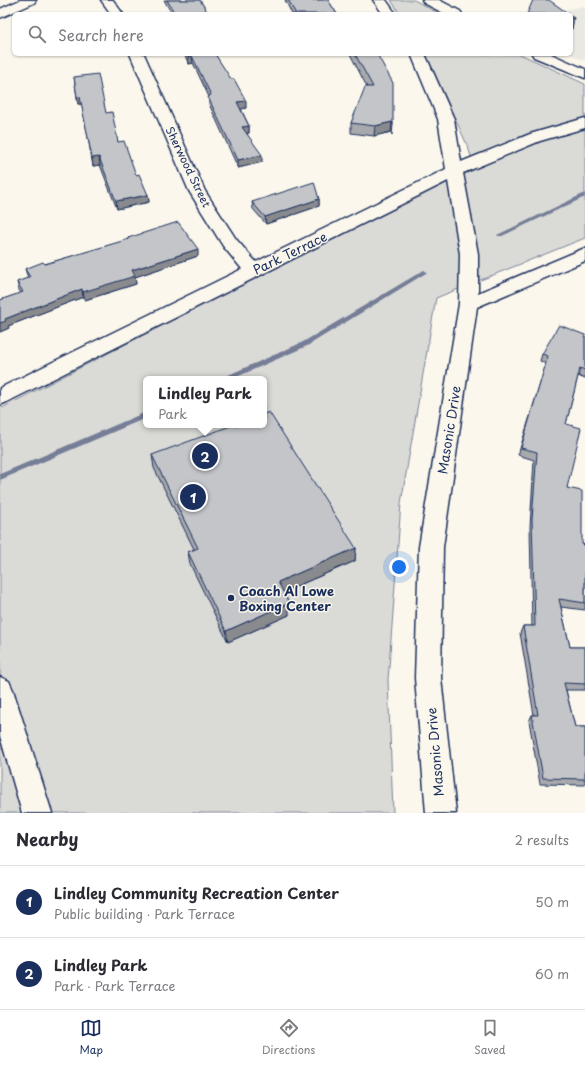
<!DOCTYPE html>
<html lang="en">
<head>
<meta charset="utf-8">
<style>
  body { margin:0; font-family:"Playpen Sans",sans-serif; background:#f2f2f3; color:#2b2b33 }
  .you { position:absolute; left:399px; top:567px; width:14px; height:14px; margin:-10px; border:3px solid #fff; border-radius:50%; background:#1a73e8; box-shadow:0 0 0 6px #1a73e833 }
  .badge { display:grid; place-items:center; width:26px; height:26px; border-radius:50%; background:#1b2f5e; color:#fff; font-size:13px; font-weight:700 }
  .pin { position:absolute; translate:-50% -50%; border:2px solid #fff; box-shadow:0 1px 4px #0006 }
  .popup { position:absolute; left:143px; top:376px; width:124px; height:52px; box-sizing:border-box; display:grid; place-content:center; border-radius:6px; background:#fff; filter:drop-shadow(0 1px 3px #0005); font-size:13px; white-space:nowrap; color:#7c7c81 }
  .popup b { font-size:15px; color:#2b2b33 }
  .popup::after { content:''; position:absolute; left:50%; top:100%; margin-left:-8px; border:8px solid transparent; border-top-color:#fff }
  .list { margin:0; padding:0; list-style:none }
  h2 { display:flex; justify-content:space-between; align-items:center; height:52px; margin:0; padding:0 16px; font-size:17px }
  h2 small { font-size:13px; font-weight:400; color:#7c7c81 }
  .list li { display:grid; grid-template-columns:26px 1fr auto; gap:12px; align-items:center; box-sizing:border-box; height:72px; padding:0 16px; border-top:1px solid #e1e1e2 }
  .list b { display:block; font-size:15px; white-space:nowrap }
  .list p { margin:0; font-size:13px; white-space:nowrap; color:#7c7c81 }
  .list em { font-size:13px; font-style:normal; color:#7c7c81 }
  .icon { flex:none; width:22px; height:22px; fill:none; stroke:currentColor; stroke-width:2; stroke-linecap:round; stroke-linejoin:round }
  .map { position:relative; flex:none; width:585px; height:813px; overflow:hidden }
  .search { position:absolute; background:#fff; box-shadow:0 1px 3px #0004; left:12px; right:12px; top:12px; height:44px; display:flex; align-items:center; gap:10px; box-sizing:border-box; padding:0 14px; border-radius:6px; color:#7c7c81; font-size:15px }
  .sheet { height:196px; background:#fff }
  nav { display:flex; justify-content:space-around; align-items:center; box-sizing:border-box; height:56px; border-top:1px solid #e1e1e2; background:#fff; font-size:11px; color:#7c7c81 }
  nav a { display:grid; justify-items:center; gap:2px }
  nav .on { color:#1b2f5e }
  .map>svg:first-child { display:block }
  .built { fill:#eae8e2 }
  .green { fill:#dadad7; stroke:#7a849a; fill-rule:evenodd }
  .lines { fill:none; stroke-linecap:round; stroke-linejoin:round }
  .stream { fill:#747e96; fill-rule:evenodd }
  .minor-casing { stroke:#1b2f5e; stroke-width:3 }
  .secondary-casing { stroke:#1b2f5e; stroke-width:3 }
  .minor { fill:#fbf7ec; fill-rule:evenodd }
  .secondary { fill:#fbf7ec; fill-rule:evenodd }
  .wall { fill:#a8a9ad; stroke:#1b2f5e }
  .shaded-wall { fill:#888a8d; stroke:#1b2f5e }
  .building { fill:#c3c5c9; stroke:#1b2f5e }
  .poi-dot { fill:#1b2f5e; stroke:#fbf7ec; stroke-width:1.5 }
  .labels { text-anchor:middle; stroke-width:3; stroke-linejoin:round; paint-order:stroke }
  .far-street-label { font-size:11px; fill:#1b2f5e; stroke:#fbf7ec }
  .street-label { font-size:13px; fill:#1b2f5e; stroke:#fbf7ec }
  .poi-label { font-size:13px; font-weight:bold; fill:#1b2f5e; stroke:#fbf7ec; text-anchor:start }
</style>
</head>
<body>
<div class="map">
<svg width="585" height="813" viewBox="0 0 585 813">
  <rect width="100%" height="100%" fill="#fbf7ec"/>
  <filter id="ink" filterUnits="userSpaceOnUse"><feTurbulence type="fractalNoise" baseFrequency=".025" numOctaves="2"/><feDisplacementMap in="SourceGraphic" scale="8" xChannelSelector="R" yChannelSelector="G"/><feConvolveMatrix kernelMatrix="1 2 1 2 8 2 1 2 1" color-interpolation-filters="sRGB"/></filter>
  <g filter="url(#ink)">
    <polygon class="built" points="585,6 585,61 570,54 571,14 542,14"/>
    <g class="green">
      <polygon points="391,0 414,0 440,14 400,14"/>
      <path d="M 426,54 L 520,54 L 585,84 L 585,238 L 436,298 L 401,503 L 388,680 L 393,813 L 0,813 L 0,409 L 190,311 L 475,169 L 468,147 ZM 146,379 L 264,379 L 264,425 L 146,425 Z"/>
    </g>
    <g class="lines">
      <g class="stream">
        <polygon points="585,193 585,197 502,236 498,236 497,235"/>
        <polygon points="424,270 427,272 426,273 307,346 232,379 223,379 224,377 303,342"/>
        <polygon points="146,412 146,418 0,480 0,474"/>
      </g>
      <defs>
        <g id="minor">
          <polygon points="20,0 36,0 34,3 0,18 0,9"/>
          <polygon points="101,0 113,0 123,14 111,14"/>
          <polygon points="373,0 386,0 396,14 383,14"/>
          <polygon points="130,54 144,54 205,191 236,239 256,262 446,169 438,119 411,54 425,54 454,119 461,162 530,134 585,118 585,128 540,141 463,173 478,254 478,293 585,248 585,261 477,307 443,547 441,678 456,813 426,813 415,678 419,547 459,304 460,254 448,181 7,402 0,405 0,388 242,269 223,246 189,191"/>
          <polygon points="0,677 9,681 13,690 52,813 22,813 0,736"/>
        </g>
        <g id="secondary">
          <polygon points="422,0 439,0 460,11 462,14 445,14 424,3"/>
          <polygon points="532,54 551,54 585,69 585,78 534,57"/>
        </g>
      </defs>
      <use href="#minor" class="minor-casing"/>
      <use href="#secondary" class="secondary-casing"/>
      <use href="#minor" class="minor"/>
      <use href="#secondary" class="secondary"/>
    </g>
    <g class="wall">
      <polygon points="164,0 200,0 208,14 172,14"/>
      <polygon points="285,0 328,0 337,14 292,14"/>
      <polygon points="184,54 215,54 246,108 241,109 249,126 249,133 247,134 262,162 238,168 209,104 209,97 193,63 189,64"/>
      <polygon points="350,54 377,54 393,125 392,135 391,132 374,136 351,133 351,123 367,87"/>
      <polygon points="74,77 106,113 118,142 136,175 148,195 149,202 117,209 100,165 93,166 82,104 78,104"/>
      <polygon points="319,199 319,206 266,224 253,209 252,202"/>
      <polygon points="128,238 198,256 135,277 136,284 85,300 83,297 8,326 9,328 0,332 0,300 21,293 19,290 17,282 28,278 25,269 45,264 128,240"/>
      <polygon points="585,335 585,379 578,376 566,424 567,488 582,544 585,545 585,610 561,607 570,647 585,647 585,690 566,690 575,727 585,727 585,785 540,784 529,721 532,715 534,715 520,633 523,626 532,626 530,527 534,460 518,455 546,364 540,361 542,354"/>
      <polygon points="152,455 356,548 355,561 283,592 289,615 228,642 190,564 188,552 194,549 154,468"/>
    </g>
    <g class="shaded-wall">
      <polygon points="574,18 572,29 571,29 571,19"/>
      <polygon points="192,56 193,63 189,64 188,57"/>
      <polygon points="77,97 80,97 82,104 78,104"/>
      <polygon points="246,101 246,108 238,110 237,102"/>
      <polygon points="392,122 391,132 374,136 375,126"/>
      <polygon points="249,126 249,133 242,134 242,127"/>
      <polygon points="262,155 262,162 238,168 238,160"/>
      <polygon points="99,157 100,165 93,166 92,158"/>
      <polygon points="148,195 149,202 117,209 116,201"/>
      <polygon points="319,199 319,206 266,224 265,217"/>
      <polygon points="198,249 198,256 135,277 136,284 85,300 83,292 132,270"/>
      <polygon points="82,289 83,297 8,326 9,328 0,332 0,323 5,319"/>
      <polygon points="356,548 355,561 278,594 278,582"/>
      <polygon points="289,603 289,615 228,642 226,631"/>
    </g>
    <g class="building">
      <polygon points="167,0 200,0 208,13 203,14 175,14"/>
      <polygon points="288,0 328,0 337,14 296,14"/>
      <polygon points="533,0 549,0 569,14 527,14"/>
      <polygon points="571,16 574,18 571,19"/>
      <polygon points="187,54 215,54 231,79 234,79 246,101 237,102 249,126 242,127 262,155 238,160 208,97 211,95 192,56 188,57"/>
      <polygon points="355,54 377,54 393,83 393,125 392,122 375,126 351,123 365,87 373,87"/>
      <polygon points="98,74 106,113 112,112 118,142 124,141 136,175 139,174 148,195 116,201 99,157 92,158 80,97 77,97 74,77"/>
      <polygon points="314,182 319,199 265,217 252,202"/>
      <polygon points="178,222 198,249 132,270 135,276 83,292 82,289 5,319 6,321 0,323 0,300 23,292 17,282 30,277 25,269 43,262 45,264 129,239 128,238"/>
      <polygon points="559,325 585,335 585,370 580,368 566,424 581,428 567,488 582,491 582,544 585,545 585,603 559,599 570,647 585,647 585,684 564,683 575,727 585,727 585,779 543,778 532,715 538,715 523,626 535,626 532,520 537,452 521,448 548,356 542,354"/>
      <polygon points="269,412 356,548 278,582 289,603 226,631 188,552 198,548 152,455 233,425 264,425 264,414"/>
    </g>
  </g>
  <circle class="poi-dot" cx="231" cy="598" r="4"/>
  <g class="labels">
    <g class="far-street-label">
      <text transform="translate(188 167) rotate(64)" y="4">Sherwood Street</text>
    </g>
    <g class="street-label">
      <text transform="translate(290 253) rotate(-26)" y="5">Park Terrace</text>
      <text transform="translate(449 430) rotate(-81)" y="5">Masonic Drive</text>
      <text transform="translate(435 752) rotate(-95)" y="5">Masonic Drive</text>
    </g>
    <g class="poi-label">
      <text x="239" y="596">Coach Al Lowe<tspan x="239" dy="15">Boxing Center</tspan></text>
    </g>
  </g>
</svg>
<div class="you"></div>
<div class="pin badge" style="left:193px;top:497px">1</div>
<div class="pin badge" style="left:205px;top:456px">2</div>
<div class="popup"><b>Lindley Park</b>Park</div>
<div class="search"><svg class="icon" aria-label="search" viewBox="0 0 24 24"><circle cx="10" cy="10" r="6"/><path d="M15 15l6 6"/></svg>Search here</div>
</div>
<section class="sheet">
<h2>Nearby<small>2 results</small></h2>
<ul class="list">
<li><span class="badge">1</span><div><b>Lindley Community Recreation Center</b><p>Public building · Park Terrace</p></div><em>50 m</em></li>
<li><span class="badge">2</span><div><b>Lindley Park</b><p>Park · Park Terrace</p></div><em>60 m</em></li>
</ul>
</section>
<nav>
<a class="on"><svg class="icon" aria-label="map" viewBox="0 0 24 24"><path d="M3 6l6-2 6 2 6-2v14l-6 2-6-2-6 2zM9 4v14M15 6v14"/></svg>Map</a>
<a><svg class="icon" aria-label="directions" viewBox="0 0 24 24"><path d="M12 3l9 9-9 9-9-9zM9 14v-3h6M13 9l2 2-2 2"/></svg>Directions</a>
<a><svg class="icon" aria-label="saved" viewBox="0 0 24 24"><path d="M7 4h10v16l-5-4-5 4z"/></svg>Saved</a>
</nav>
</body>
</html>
